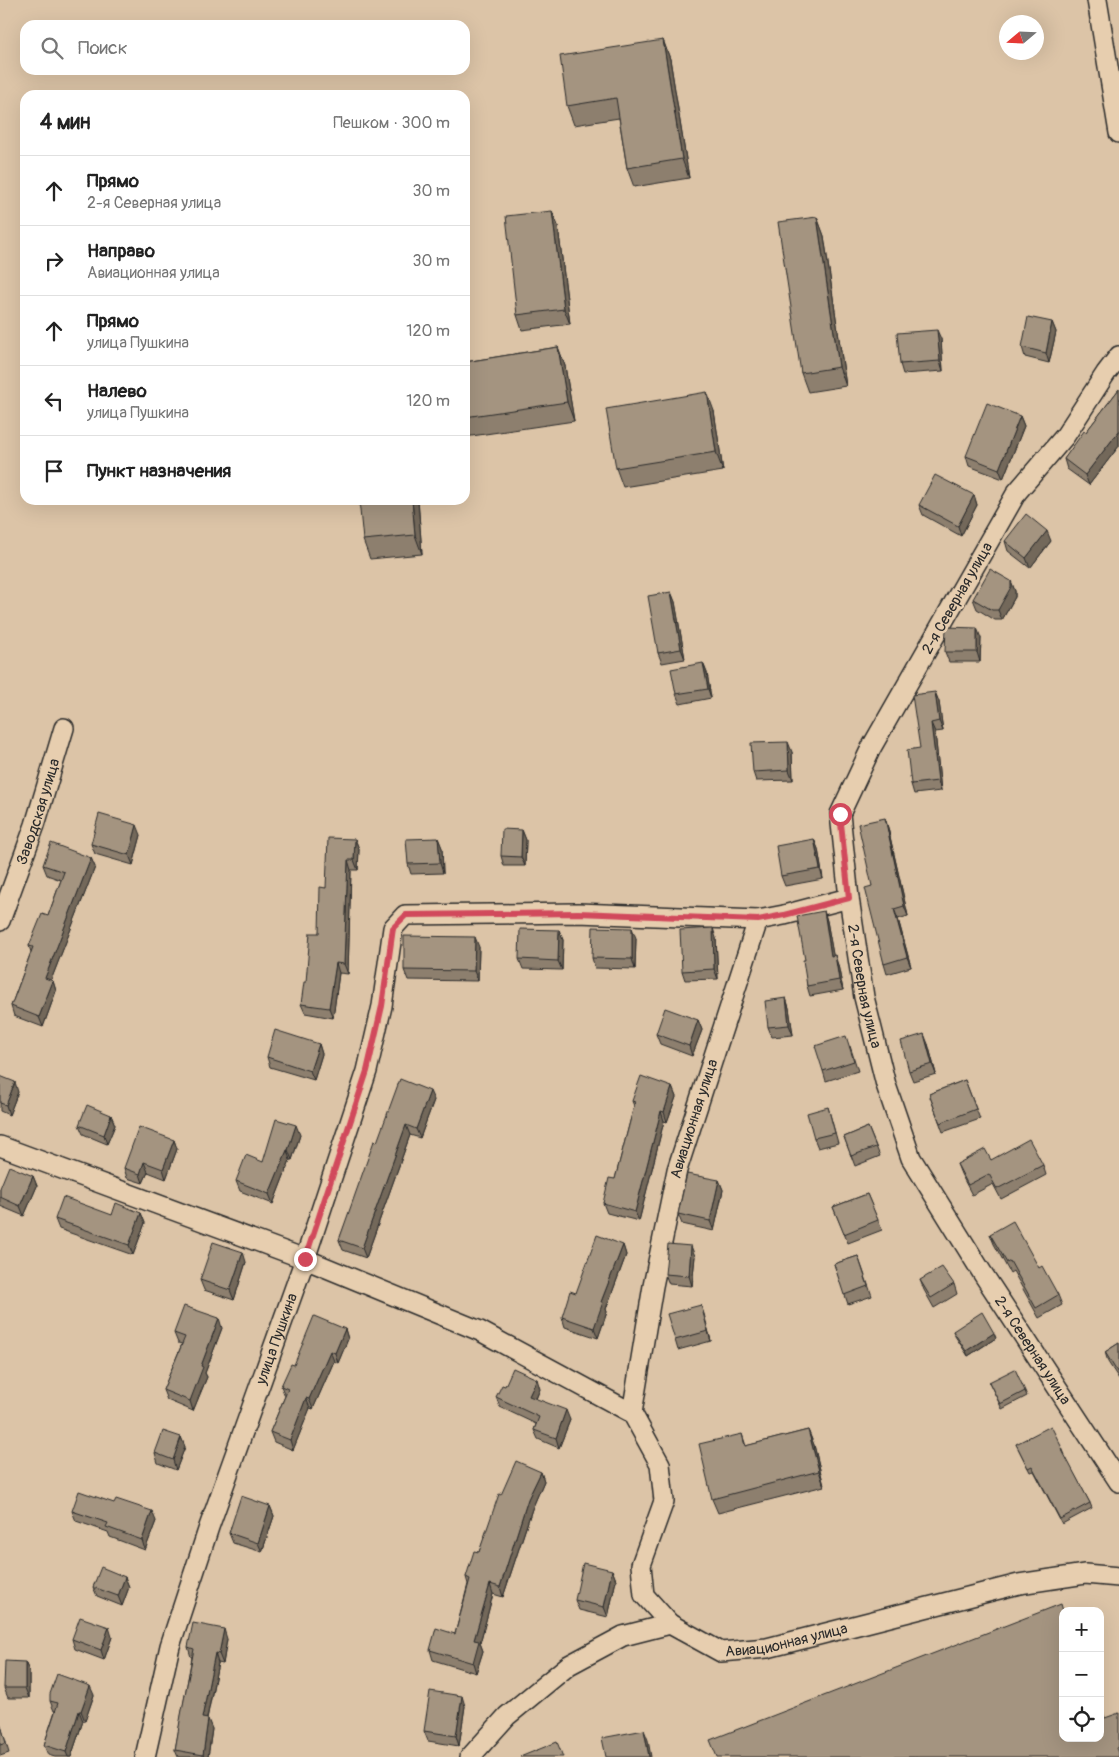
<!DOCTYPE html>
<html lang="ru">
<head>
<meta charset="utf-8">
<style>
  body { margin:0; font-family:Pangolin,sans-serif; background:#f2f2f2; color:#222 }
  .controls { position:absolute; right:15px; bottom:15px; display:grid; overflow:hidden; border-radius:10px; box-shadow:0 5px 20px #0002 }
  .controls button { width:45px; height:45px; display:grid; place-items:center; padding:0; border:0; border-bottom:1px solid #e0e0e0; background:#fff; color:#222; font:25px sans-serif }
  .compass { position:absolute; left:999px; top:15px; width:45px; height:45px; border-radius:50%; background:#fff; box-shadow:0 5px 20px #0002; rotate:251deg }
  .stop { position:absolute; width:15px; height:15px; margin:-11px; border:4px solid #d1495b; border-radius:50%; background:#fff }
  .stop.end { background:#d1495b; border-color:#fff; box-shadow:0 1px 5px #0008 }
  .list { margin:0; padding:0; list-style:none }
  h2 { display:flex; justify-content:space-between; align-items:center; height:65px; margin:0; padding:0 20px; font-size:21px }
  h2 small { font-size:16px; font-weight:400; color:#767676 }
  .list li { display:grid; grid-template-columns:32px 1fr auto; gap:15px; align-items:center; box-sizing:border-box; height:70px; padding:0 20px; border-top:1px solid #e0e0e0 }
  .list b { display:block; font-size:19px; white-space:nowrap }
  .list p { margin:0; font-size:16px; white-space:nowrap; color:#767676 }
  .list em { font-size:16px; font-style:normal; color:#767676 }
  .icon { flex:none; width:28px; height:28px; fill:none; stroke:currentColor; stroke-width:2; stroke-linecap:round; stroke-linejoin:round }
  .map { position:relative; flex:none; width:1119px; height:1757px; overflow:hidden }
  .search { position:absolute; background:#fff; box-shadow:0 5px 20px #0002; left:20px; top:20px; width:450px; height:55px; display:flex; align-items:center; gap:12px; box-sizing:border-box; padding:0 18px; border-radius:15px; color:#767676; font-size:19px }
  .panel { position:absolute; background:#fff; box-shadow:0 5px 20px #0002; left:20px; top:90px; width:450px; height:415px; border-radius:15px }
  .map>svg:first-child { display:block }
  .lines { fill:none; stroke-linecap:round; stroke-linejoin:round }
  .minor-casing { stroke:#2b2b2b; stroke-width:22 }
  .minor { stroke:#e7ceaf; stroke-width:19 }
  .wall { fill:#8d7f6e; stroke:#2b2b2b }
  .shaded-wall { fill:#73685a; stroke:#2b2b2b }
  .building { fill:#a49480; stroke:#2b2b2b }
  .route { stroke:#d1495b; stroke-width:6 }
  .labels { text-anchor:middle; stroke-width:5; stroke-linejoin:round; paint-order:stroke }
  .street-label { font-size:15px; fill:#2b2b2b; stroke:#e7ceaf }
</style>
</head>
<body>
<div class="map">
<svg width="1119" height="1757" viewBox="0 0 1119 1757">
  <rect width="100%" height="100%" fill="#dcc4a7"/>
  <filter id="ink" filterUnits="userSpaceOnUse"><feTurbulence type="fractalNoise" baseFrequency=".02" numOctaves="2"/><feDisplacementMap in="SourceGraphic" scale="10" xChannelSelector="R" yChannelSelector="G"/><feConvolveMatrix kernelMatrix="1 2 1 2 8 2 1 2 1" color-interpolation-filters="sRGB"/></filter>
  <g filter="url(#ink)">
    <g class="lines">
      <defs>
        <g id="minor">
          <polyline points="1097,0 1119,133"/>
          <path id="s1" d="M 1119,356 L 1106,373 L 1065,436 L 1017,492 L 871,748 L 840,814 L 849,898 L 864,997 L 886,1085 L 911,1158 L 983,1274 L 1119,1482"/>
          <path id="s2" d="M 0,921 L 35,825 L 64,728"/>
          <polyline points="0,1146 305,1259 480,1331 632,1413 660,1464 664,1501 641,1565 644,1595 670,1624"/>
          <path id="s3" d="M 632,1413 L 653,1286 L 677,1170 L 758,920 L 784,915 L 849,898"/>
          <path id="s4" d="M 145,1757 L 170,1646 L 209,1527 L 305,1259 L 367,1071 L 382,1006 L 393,928 L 405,915 L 578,913 L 758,920"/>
          <path id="s5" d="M 470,1757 L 507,1716 L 569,1665 L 623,1636 L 670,1624 L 721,1652 L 767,1648 L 1019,1584 L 1085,1574 L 1119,1577"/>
        </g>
      </defs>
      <use href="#minor" class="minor-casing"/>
      <use href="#minor" class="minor"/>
    </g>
    <g class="wall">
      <polygon points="663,40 670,59 689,178 634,187 627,168 619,118 574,125 567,106"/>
      <polygon points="552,211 558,226 570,324 522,330 517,315"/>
      <polygon points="817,217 824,236 846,386 808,392 801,373"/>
      <polygon points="1052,322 1056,332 1049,363 1025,357 1022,347"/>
      <polygon points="941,339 943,371 903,374 900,364"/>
      <polygon points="558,347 565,366 574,421 465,437 465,362"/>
      <polygon points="1119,389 1119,446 1089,485 1067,469 1064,459 1086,432"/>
      <polygon points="714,411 723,471 623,487 616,468"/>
      <polygon points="1020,416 1024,426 1003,479 969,466 966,456"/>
      <polygon points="974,495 977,505 961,536 923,515 919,505"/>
      <polygon points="418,500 422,554 370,559 363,540"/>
      <polygon points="1005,541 1051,541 1030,568 1008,551"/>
      <polygon points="1011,581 1015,591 1015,597 1002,620 995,620 977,609 973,599"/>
      <polygon points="671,592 675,602 685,659 662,663 658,653"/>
      <polygon points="981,638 980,662 949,662 945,652"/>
      <polygon points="703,663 707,673 711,698 680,704 676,694"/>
      <polygon points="935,692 939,702 943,731 935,732 941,791 914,794 911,784"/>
      <polygon points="792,752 793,780 756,781 753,772"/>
      <polygon points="885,818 888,828 908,916 898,919 911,967 887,974 884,964 872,886"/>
      <polygon points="522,830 526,840 525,866 504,866 501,856"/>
      <polygon points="141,835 133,865 95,854 91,844"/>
      <polygon points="438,838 442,848 443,873 411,874 408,864"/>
      <polygon points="355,839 359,849 358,870 351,870 348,974 339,973 333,1018 305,1013 301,1004 319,933 326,888"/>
      <polygon points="814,839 818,849 823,879 785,886 781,876"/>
      <polygon points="91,858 95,867 51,980 53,981 56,991 43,1027 14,1016 11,1006 31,952 29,946 48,916 61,880 47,875 43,865"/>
      <polygon points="824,911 827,921 833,955 838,965 843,990 810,996 807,986 805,960"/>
      <polygon points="559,930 563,940 562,970 523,969 519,959"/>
      <polygon points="636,938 635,969 595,968 592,958"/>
      <polygon points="716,938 718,979 685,980 682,971"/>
      <polygon points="479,947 478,981 408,980 404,970"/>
      <polygon points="786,998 789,1008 793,1035 772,1037 768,1027"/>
      <polygon points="698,1020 702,1030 692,1056 660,1044 656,1034"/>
      <polygon points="319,1044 322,1054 314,1080 270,1067 267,1057"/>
      <polygon points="928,1044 936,1074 913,1081 909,1071"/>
      <polygon points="850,1046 858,1071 826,1081 823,1071"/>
      <polygon points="0,1076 18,1092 9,1115 0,1111"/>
      <polygon points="965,1080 980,1119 943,1132 929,1094"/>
      <polygon points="672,1087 676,1097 667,1122 664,1121 639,1221 607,1213 603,1203 615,1179 634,1106 632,1101"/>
      <polygon points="434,1100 420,1138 410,1135 366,1258 343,1250 339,1240 377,1142"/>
      <polygon points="828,1107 838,1143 818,1148 814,1138"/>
      <polygon points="111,1115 115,1125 107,1144 83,1134 79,1125"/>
      <polygon points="868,1127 880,1156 855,1166 844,1137"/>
      <polygon points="300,1135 292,1160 290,1160 273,1204 240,1191 236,1181"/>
      <polygon points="174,1140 177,1149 166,1179 148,1172 143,1183 127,1178 124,1168"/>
      <polygon points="991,1160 1043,1165 1046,1175 1001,1199 993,1184 972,1195 961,1174 957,1164"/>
      <polygon points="33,1176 37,1186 24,1216 0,1206 0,1188"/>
      <polygon points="719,1180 723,1190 714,1231 682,1224 678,1214"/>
      <polygon points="867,1194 882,1230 848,1243 833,1207"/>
      <polygon points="141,1213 145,1223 133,1255 59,1229 55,1219"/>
      <polygon points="990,1234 1039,1268 1058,1295 1062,1305 1039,1318 1013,1271 1010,1273 994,1244"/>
      <polygon points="623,1245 626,1255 606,1309 607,1312 598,1338 565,1327 562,1317 576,1293"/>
      <polygon points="695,1256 692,1286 669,1284 665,1274"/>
      <polygon points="858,1256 872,1296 848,1304 834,1264"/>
      <polygon points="246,1262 234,1300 204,1290 200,1280"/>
      <polygon points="920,1280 954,1284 957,1294 934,1308 924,1290"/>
      <polygon points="701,1305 711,1341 678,1350 675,1340"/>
      <polygon points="222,1328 205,1373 207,1377 193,1411 167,1400 163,1390 182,1344 178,1343 174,1333"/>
      <polygon points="345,1329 348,1339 338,1363 334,1361 313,1409 310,1408 293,1450 274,1442 270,1432 285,1396 281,1386 294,1365"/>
      <polygon points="953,1331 996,1338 968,1356 955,1336"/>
      <polygon points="1119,1343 1119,1379 1108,1362 1105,1352"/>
      <polygon points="989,1382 1025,1391 1027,1396 1002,1409"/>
      <polygon points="505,1386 540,1389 536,1399 570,1420 559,1448 538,1439 534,1430 536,1424 500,1407 496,1397"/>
      <polygon points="808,1430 814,1445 824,1486 718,1513 712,1499 742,1434 746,1446"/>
      <polygon points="181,1437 185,1447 176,1470 158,1463 155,1453"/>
      <polygon points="1016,1444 1063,1450 1065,1455 1064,1455 1090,1503 1092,1508 1062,1524 1034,1471 1030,1472"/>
      <polygon points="541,1472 544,1481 532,1509 503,1597 493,1594 480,1643 483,1651 476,1673 433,1660 430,1650 455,1634 468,1584 466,1577 479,1552 501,1495"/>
      <polygon points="270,1506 274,1516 262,1552 233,1543 229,1533"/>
      <polygon points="72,1511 156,1521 145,1550 110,1537 108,1532 76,1521"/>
      <polygon points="612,1570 616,1580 608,1617 579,1610 575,1600"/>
      <polygon points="125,1577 129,1587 122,1606 97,1596 93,1587"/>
      <polygon points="112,1637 104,1660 75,1649 72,1639"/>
      <polygon points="227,1639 223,1664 218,1663 207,1719 212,1729 208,1757 178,1757 175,1750 192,1657 191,1657 188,1647"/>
      <polygon points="25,1662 29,1671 29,1698 8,1698 4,1688"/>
      <polygon points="94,1695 85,1721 83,1721 71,1757 55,1757 48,1755 44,1745 55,1711 54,1711 50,1701"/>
      <polygon points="465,1706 459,1746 428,1741 424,1731"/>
      <polygon points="0,1722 9,1753 0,1756"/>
    </g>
    <g class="shaded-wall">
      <polygon points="663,40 670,59 689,178 682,159"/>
      <polygon points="552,211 558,226 570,324 564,309"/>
      <polygon points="817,217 824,236 846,386 839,367"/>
      <polygon points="1052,322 1056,332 1049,363 1046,353"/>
      <polygon points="937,330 941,339 943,371 940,361"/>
      <polygon points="558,347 565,366 574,421 567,402"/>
      <polygon points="707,392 714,411 723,471 716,452"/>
      <polygon points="1020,416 1024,426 1003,479 999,469"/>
      <polygon points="1119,431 1119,446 1089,485 1085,475"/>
      <polygon points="974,495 977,505 961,536 958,526"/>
      <polygon points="412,500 418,500 422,554 415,535"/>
      <polygon points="1047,531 1051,541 1030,568 1026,558"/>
      <polygon points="1011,581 1015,591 1015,597 1002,620 998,610"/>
      <polygon points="671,592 675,602 685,659 681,649"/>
      <polygon points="977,628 981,638 980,662 977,652"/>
      <polygon points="703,663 707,673 711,698 708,689"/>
      <polygon points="935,692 939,702 943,731 939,721"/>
      <polygon points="931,723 935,732 941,791 938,781"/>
      <polygon points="788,742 792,752 793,780 789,770"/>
      <polygon points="885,818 888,828 908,916 904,906"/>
      <polygon points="137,825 141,835 133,865 129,855"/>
      <polygon points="522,830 526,840 525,866 521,857"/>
      <polygon points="438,838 442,848 443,873 440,863"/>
      <polygon points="355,839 359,849 358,870 354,860"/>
      <polygon points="814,839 818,849 823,879 820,869"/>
      <polygon points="91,858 95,867 48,988 45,978"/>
      <polygon points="348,860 351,870 348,974 344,964"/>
      <polygon points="894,909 898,919 911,967 907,957"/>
      <polygon points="824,911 827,921 835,965 831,956"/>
      <polygon points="632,928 636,938 635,969 632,959"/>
      <polygon points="713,928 716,938 718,979 714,969"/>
      <polygon points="559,930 563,940 562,970 558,961"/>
      <polygon points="475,937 479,947 478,981 474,971"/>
      <polygon points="835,955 838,965 843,990 839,980"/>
      <polygon points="336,963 339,973 333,1018 329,1008"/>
      <polygon points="53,981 56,991 43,1027 39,1017"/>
      <polygon points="786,998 789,1008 793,1035 789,1025"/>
      <polygon points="698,1020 702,1030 692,1056 689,1046"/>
      <polygon points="924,1034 928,1044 936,1074 932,1064"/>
      <polygon points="319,1044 322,1054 314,1080 310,1071"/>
      <polygon points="15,1082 18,1092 9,1115 6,1105"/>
      <polygon points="672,1087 676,1097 667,1122 664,1112"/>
      <polygon points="430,1091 434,1100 420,1138 416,1129"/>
      <polygon points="661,1111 664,1121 639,1221 635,1212"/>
      <polygon points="111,1115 115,1125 107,1144 104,1135"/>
      <polygon points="296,1125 300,1135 292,1160 288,1150"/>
      <polygon points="406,1125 410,1135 366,1258 362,1248"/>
      <polygon points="174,1140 177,1149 166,1179 163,1169"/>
      <polygon points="287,1150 290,1160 273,1204 269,1194"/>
      <polygon points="144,1162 148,1172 143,1183 140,1174"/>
      <polygon points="33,1176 37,1186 24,1216 20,1206"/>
      <polygon points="719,1180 723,1190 714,1231 710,1221"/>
      <polygon points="141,1213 145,1223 133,1255 129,1245"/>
      <polygon points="623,1245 626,1255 606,1309 607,1312 598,1338 594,1328 601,1302"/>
      <polygon points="691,1246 695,1256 692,1286 689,1276"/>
      <polygon points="243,1252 246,1262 234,1300 230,1290"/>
      <polygon points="701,1305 704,1314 711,1341 708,1331"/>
      <polygon points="219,1318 222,1328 205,1373 207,1377 193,1411 190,1401 201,1366"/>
      <polygon points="345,1329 348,1339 338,1363 335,1353"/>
      <polygon points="994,1333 996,1338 968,1356 966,1351"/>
      <polygon points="330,1351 334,1361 313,1409 309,1399"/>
      <polygon points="537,1379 540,1389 533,1406 529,1396"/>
      <polygon points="306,1398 310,1408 293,1450 290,1440"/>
      <polygon points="566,1410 570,1420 559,1448 556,1438"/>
      <polygon points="808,1430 814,1445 824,1486 819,1471"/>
      <polygon points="181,1437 185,1447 176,1470 173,1460"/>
      <polygon points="541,1472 544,1481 532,1509 503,1597 500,1587 528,1499"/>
      <polygon points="270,1506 274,1516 262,1552 258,1543"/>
      <polygon points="152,1511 156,1521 145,1550 142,1540"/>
      <polygon points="612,1570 616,1580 608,1617 604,1607"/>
      <polygon points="125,1577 129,1587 122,1606 118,1596"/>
      <polygon points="490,1584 493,1594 480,1643 483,1651 476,1673 473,1663 474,1640"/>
      <polygon points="109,1627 112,1637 104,1660 101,1650"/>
      <polygon points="224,1629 227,1639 223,1664 219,1654"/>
      <polygon points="215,1653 218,1663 205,1728 202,1718"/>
      <polygon points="25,1662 29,1671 29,1698 25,1688"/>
      <polygon points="90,1686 94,1695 85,1721 81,1711"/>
      <polygon points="462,1696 465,1706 459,1746 456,1736"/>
      <polygon points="79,1711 83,1721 71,1757 68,1757 66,1752"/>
      <polygon points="208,1719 212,1729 208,1757 204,1757 203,1755"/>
      <polygon points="644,1730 648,1740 651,1757 649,1757"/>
    </g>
    <g class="building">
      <polygon points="663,40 682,159 627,168 616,98 567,106 560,56"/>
      <polygon points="552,211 564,309 517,315 506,216"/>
      <polygon points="817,217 839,367 801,373 778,222"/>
      <polygon points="1028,317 1052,322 1046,353 1022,347"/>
      <polygon points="937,330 940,361 900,364 897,333"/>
      <polygon points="558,347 567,402 465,417 465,362"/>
      <polygon points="1119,389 1119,431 1085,475 1064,459 1084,431 1086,432"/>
      <polygon points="707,392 716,452 616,468 606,409"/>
      <polygon points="987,403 1020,416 999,469 966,456"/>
      <polygon points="935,475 974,495 958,526 919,505"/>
      <polygon points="359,500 412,500 415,535 363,540"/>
      <polygon points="1026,514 1047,531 1026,558 1005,541"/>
      <polygon points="990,569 1011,581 1011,587 998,610 992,610 973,599"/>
      <polygon points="671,592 681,649 658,653 648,596"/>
      <polygon points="946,627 977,628 977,652 945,652"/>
      <polygon points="703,663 708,689 676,694 671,669"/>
      <polygon points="935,692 939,721 931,723 938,781 911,784 907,750 920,748 912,695"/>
      <polygon points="788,742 789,770 753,772 751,743"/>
      <polygon points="99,814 137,825 129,855 91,844"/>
      <polygon points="885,818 904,906 894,909 907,957 884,964 865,888 872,886 858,824"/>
      <polygon points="502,829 522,830 521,857 501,856"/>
      <polygon points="328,838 355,839 354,860 348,860 344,964 336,963 329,1008 301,1004 304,982 306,982 310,933 319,933 320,887 326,888"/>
      <polygon points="438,838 440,863 408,864 406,839"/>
      <polygon points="814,839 820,869 781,876 776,846"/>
      <polygon points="51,843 91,858 45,978 53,981 39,1017 11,1006 33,947 29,946 42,914 48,916 64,872 43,865"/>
      <polygon points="824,911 831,956 835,955 839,980 807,986 803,960 805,960 797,916"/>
      <polygon points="593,927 632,928 632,959 592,958"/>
      <polygon points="713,928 714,969 682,971 680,930"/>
      <polygon points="520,929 559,930 558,961 519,959"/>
      <polygon points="404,936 475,937 474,971 404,970"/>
      <polygon points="786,998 789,1025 768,1027 765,1001"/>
      <polygon points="665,1008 698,1020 689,1046 656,1034"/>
      <polygon points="275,1030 319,1044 310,1071 267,1057"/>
      <polygon points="924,1034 932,1064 909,1071 901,1041"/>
      <polygon points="846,1036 854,1061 823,1071 815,1046"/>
      <polygon points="0,1076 15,1082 6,1105 0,1103"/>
      <polygon points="641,1076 672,1087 664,1112 661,1111 635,1212 603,1203 609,1178 615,1179 635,1102 632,1101"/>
      <polygon points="400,1079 430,1091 416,1129 406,1125 362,1248 339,1240 374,1141 377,1142"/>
      <polygon points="965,1080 976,1109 940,1123 929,1094"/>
      <polygon points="87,1105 111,1115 104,1135 79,1125"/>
      <polygon points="828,1107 835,1133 814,1138 807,1113"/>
      <polygon points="276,1119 296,1125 288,1150 287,1150 269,1194 236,1181 246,1155 263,1162"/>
      <polygon points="139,1127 174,1140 163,1169 144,1162 140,1174 124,1168"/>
      <polygon points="868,1127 876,1147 851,1156 844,1137"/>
      <polygon points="1029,1139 1043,1165 997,1189 989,1174 968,1185 957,1164 985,1149 991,1160"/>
      <polygon points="9,1166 33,1176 20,1206 0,1197 0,1188"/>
      <polygon points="687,1174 719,1180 710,1221 678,1214"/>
      <polygon points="867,1194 878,1220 844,1234 833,1207"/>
      <polygon points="63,1197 112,1215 116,1203 141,1213 129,1245 55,1219"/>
      <polygon points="1013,1221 1039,1268 1042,1266 1058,1295 1036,1308 1010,1261 1007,1263 990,1234"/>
      <polygon points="597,1235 623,1245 601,1302 603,1302 594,1328 562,1317 570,1291 576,1293"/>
      <polygon points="213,1242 243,1252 230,1290 200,1280"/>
      <polygon points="668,1244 691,1246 689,1276 665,1274"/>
      <polygon points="858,1256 868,1286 844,1295 834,1264"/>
      <polygon points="942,1267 954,1284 931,1298 920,1280"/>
      <polygon points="701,1305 708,1331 675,1340 667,1314"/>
      <polygon points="184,1306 219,1318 201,1366 203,1367 190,1401 163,1390 185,1337 174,1333"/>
      <polygon points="982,1312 994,1333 966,1351 953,1331"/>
      <polygon points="314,1316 345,1329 335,1353 330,1351 309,1399 306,1398 290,1440 270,1432 288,1389 281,1386 291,1364 294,1365"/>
      <polygon points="1119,1343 1119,1375 1105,1352"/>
      <polygon points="513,1368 537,1379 529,1396 566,1410 556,1438 534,1430 539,1417 496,1397 502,1385 505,1386"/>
      <polygon points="1015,1369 1025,1391 1000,1404 989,1382"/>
      <polygon points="1051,1426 1063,1450 1062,1450 1090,1503 1060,1519 1032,1466 1028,1468 1016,1444"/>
      <polygon points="808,1430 819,1471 712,1499 699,1444 742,1434 745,1446"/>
      <polygon points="163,1431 181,1437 173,1460 155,1453"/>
      <polygon points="516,1461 541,1472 528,1499 500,1587 490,1584 474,1640 479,1641 473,1663 430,1650 436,1628 455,1634 470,1579 466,1577 474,1551 479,1552 499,1494 501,1495"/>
      <polygon points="79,1491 114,1503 116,1499 152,1511 142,1540 106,1527 108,1523 72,1511"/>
      <polygon points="241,1496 270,1506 258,1543 229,1533"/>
      <polygon points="583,1563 612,1570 604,1607 575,1600"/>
      <polygon points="101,1567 125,1577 118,1596 93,1587"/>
      <polygon points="1061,1604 1063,1611 1063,1738 1100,1738 1100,1705 1105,1718 1119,1713 1119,1747 1117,1748 1119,1753 1119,1757 717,1757 710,1740"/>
      <polygon points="80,1617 109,1627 101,1650 72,1639"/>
      <polygon points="193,1623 224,1629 219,1654 215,1653 202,1718 208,1719 203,1755 175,1750 181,1715 194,1649 188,1647"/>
      <polygon points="5,1661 25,1662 25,1688 4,1688"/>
      <polygon points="57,1674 90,1686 81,1711 79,1711 66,1752 44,1745 58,1703 50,1701 50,1694"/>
      <polygon points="430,1691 462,1696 456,1736 424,1731"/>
      <polygon points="0,1723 6,1743 0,1745"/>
      <polygon points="644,1730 649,1757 606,1757 602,1738"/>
      <polygon points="557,1742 563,1757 520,1757"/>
    </g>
  </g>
  <g class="lines" filter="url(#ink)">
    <polyline class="route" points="305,1259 367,1071 382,1006 393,928 406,915 578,913 758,920 784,915 849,898 840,814"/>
  </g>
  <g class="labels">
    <g class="street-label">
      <text transform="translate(957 598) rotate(-60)" y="5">2-я Северная улица</text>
      <text dy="5" stroke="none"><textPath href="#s2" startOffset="116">Заводская улица</textPath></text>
      <text dy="5" stroke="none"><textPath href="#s1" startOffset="712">2-я Северная улица</textPath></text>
      <text dy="5" stroke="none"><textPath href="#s3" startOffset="301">Авиационная улица</textPath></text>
      <text dy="5" stroke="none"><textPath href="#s4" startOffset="439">улица Пушкина</textPath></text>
      <text dy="5" stroke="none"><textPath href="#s1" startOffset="1118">2-я Северная улица</textPath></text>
      <text dy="5" stroke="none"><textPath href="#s5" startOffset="370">Авиационная улица</textPath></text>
    </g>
  </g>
</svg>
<div class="controls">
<button>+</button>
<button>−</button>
<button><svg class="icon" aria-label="locate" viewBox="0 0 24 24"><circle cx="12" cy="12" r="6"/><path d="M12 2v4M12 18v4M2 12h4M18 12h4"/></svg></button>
</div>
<svg class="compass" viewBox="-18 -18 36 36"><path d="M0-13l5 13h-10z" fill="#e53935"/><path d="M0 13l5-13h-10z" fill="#767676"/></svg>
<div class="stop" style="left:840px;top:814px"></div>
<div class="stop end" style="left:305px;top:1259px"></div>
<div class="search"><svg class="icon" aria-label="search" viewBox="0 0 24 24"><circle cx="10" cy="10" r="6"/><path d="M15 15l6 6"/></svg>Поиск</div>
<section class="panel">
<h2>4 мин<small>Пешком · 300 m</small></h2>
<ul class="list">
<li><svg class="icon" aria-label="ahead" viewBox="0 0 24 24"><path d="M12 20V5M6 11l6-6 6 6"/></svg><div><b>Прямо</b><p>2-я Северная улица</p></div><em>30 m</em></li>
<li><svg class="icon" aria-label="right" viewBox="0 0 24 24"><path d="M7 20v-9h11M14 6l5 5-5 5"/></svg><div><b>Направо</b><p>Авиационная улица</p></div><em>30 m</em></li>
<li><svg class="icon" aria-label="ahead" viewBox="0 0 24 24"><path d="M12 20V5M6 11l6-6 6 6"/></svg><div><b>Прямо</b><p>улица Пушкина</p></div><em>120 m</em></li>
<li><svg class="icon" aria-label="left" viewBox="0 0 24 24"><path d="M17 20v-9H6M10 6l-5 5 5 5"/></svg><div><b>Налево</b><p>улица Пушкина</p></div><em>120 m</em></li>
<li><svg class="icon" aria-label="arrive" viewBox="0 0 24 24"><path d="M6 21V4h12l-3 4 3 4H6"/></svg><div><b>Пункт назначения</b></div></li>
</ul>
</section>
</div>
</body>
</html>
